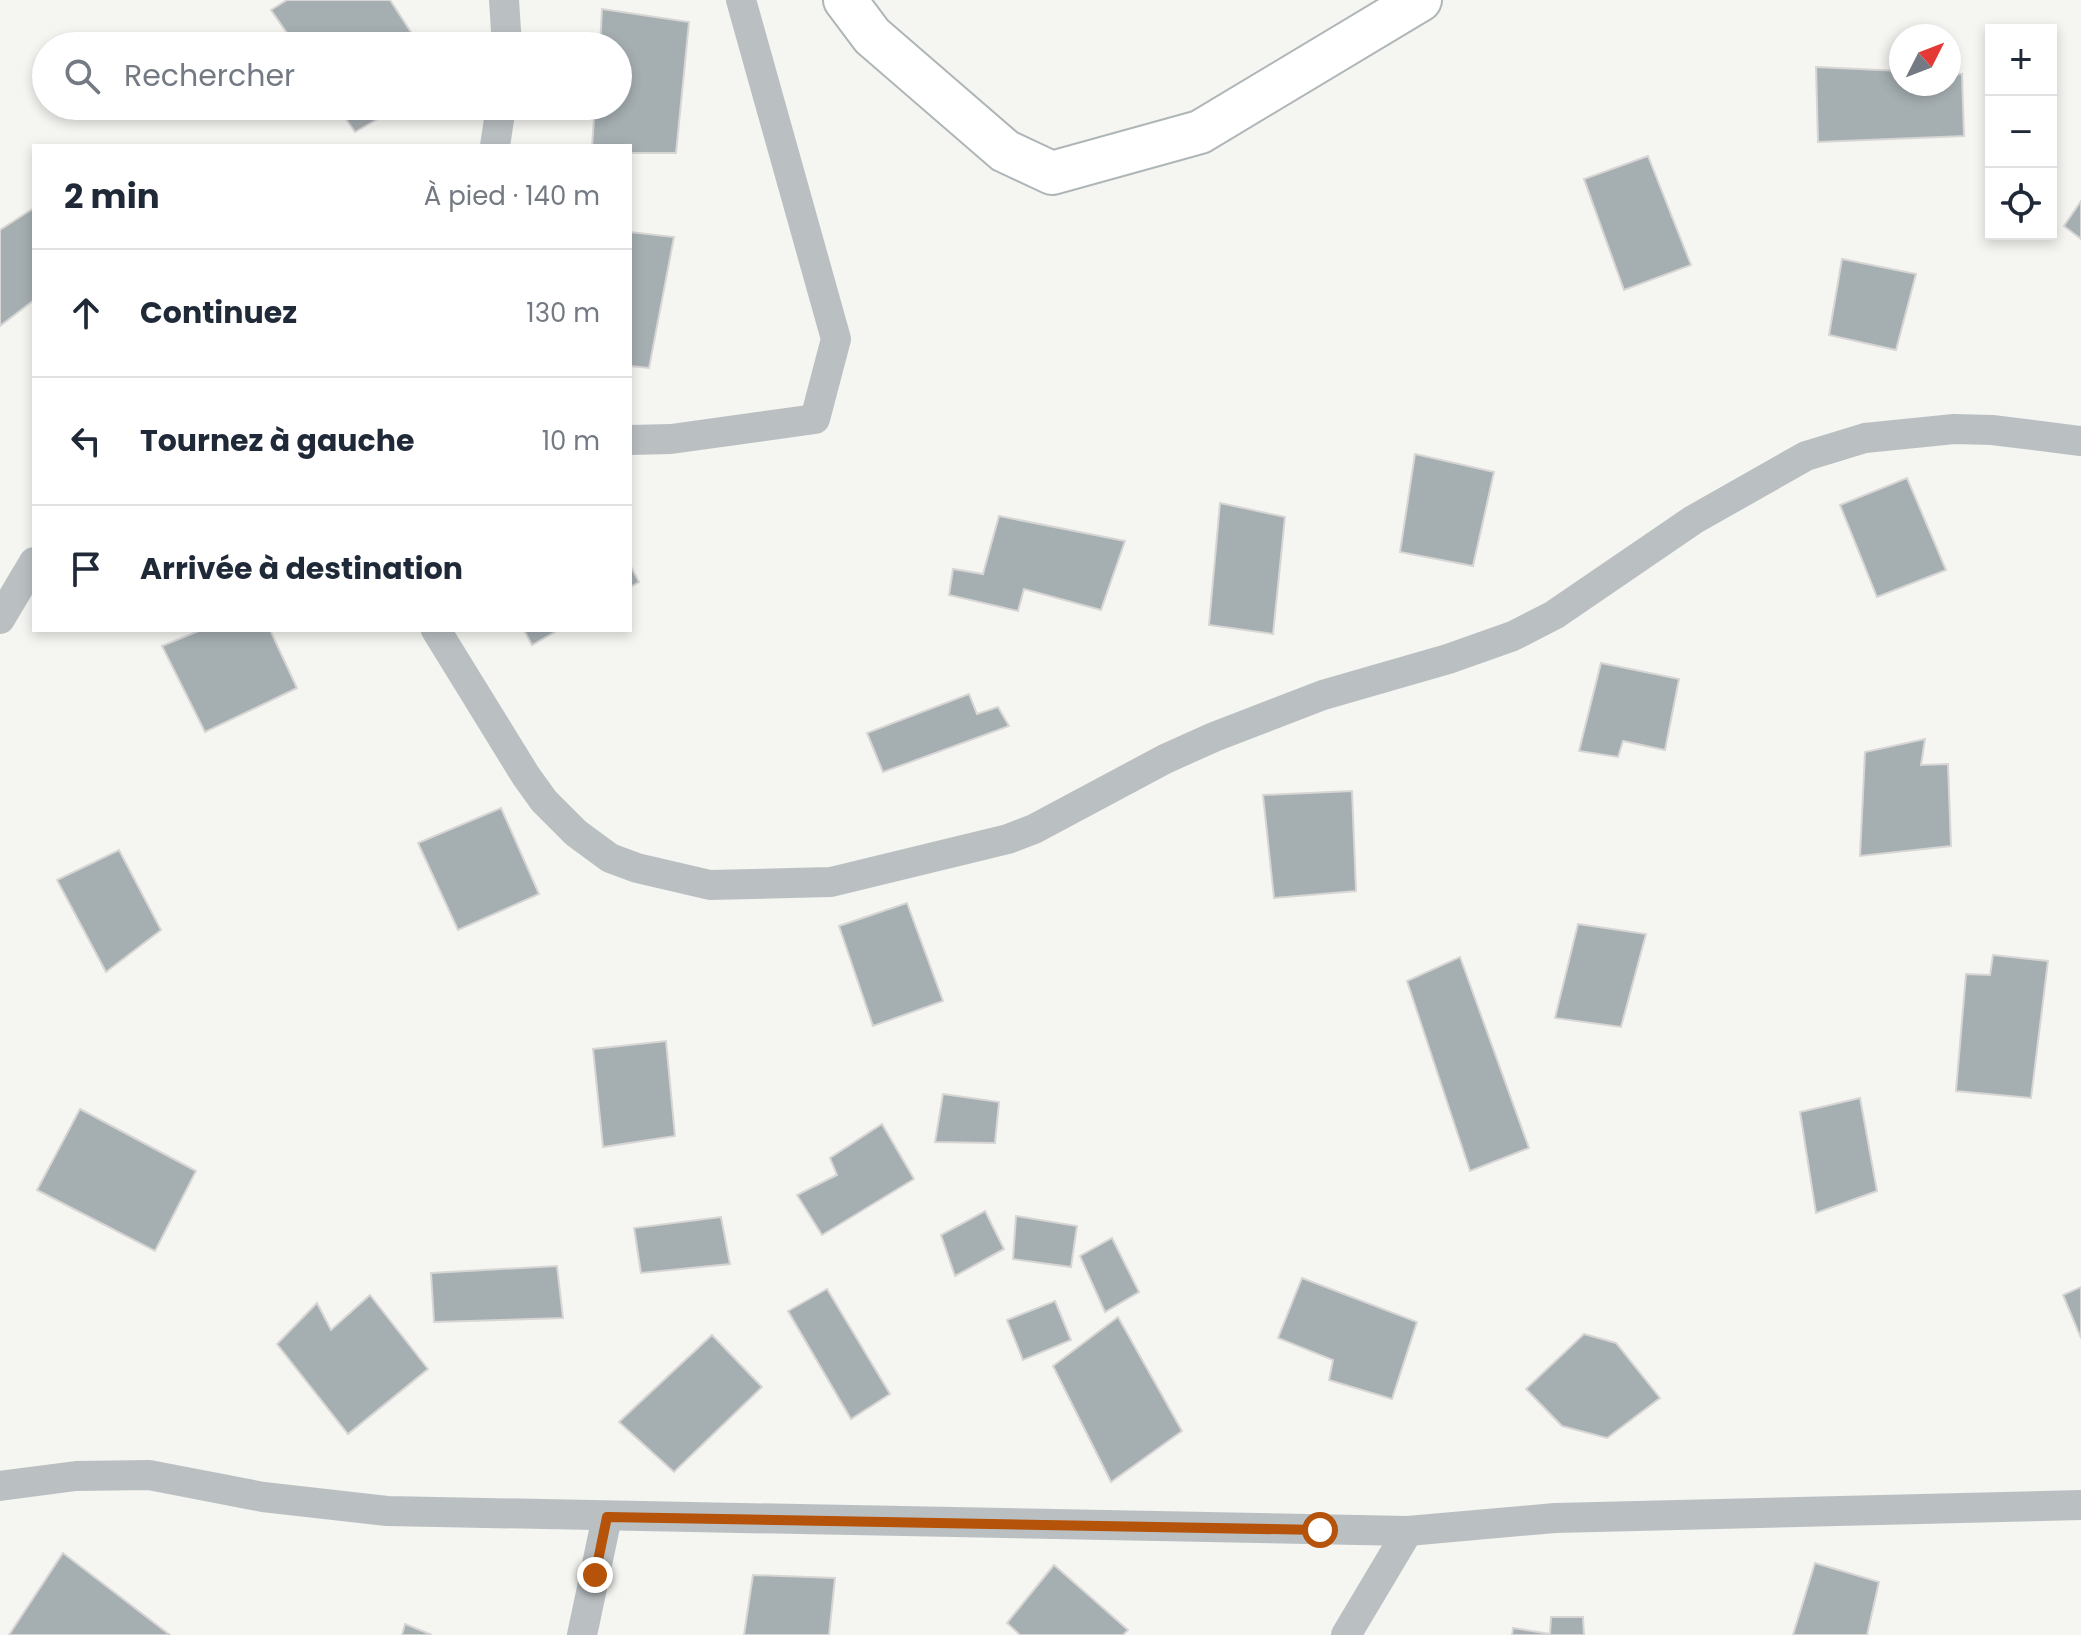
<!DOCTYPE html>
<html lang="fr">
<head>
<meta charset="utf-8">
<style>
  body { margin:0; font-family:Poppins,sans-serif; background:#f2f2f3; color:#1f2937 }
  .controls { position:absolute; right:24px; top:24px; display:grid; overflow:hidden; border-radius:0px; box-shadow:0 4px 12px #0003 }
  .controls button { width:72px; height:72px; display:grid; place-items:center; padding:0; border:0; border-bottom:2px solid #e0e1e3; background:#fff; color:#1f2937; font:40px sans-serif }
  .compass { position:absolute; left:1889px; top:24px; width:72px; height:72px; border-radius:50%; background:#fff; box-shadow:0 4px 12px #0003; rotate:48deg }
  .stop { position:absolute; width:24px; height:24px; margin:-18px; border:6px solid #b45309; border-radius:50%; background:#fff }
  .stop.end { background:#b45309; border-color:#fff; box-shadow:0 2px 8px #0008 }
  .list { margin:0; padding:0; list-style:none }
  h2 { display:flex; justify-content:space-between; align-items:center; height:104px; margin:0; padding:0 32px; font-size:34px }
  h2 small { font-size:26px; font-weight:400; color:#747a83 }
  .list li { display:grid; grid-template-columns:52px 1fr auto; gap:24px; align-items:center; box-sizing:border-box; height:128px; padding:0 32px; border-top:2px solid #e0e1e3 }
  .list b { display:block; font-size:30px; white-space:nowrap }
  .list em { font-size:26px; font-style:normal; color:#747a83 }
  .icon { flex:none; width:44px; height:44px; fill:none; stroke:currentColor; stroke-width:2; stroke-linecap:round; stroke-linejoin:round }
  .map { position:relative; flex:none; width:2081px; height:1635px; overflow:hidden }
  .search { position:absolute; background:#fff; box-shadow:0 4px 12px #0003; left:32px; top:32px; width:600px; height:88px; display:flex; align-items:center; gap:20px; box-sizing:border-box; padding:0 28px; border-radius:44px; color:#747a83; font-size:30px }
  .panel { position:absolute; background:#fff; box-shadow:0 4px 12px #0003; left:32px; top:144px; width:600px; height:488px; border-radius:0px }
  .map>svg:first-child { display:block }
  .building { fill:#a5aeb1; stroke:#d7d6d5; stroke-width:2 }
  .lines { fill:none; stroke-linecap:round; stroke-linejoin:round }
  .secondary-casing { stroke:#afb6b8; stroke-width:46 }
  .street { stroke:#bac0c2; stroke-width:30 }
  .secondary { stroke:#fff; stroke-width:42 }
  .route { stroke:#b45309; stroke-width:10 }
</style>
</head>
<body>
<div class="map">
<svg width="2081" height="1635" viewBox="0 0 2081 1635">
  <rect width="100%" height="100%" fill="#f5f5f2"/>
  <g class="building">
    <polygon points="287,0 390,0 420,46 296,46 271,10"/>
    <polygon points="602,9 689,22 676,153 630,153 630,146 592,146 595,106 618,106 618,46 600,46"/>
    <polygon points="1816,67 1901,71 1901,84 1949,84 1949,74 1962,74 1964,136 1818,142"/>
    <polygon points="337,106 400,106 355,132"/>
    <polygon points="1648,156 1691,265 1624,290 1584,179"/>
    <polygon points="2081,201 2081,239 2064,226"/>
    <polygon points="34,208 34,300 0,326 0,230"/>
    <polygon points="630,232 674,237 649,368 630,366"/>
    <polygon points="1842,259 1916,274 1896,350 1829,335"/>
    <polygon points="1415,454 1494,472 1473,566 1400,552"/>
    <polygon points="1907,478 1946,570 1877,597 1840,505"/>
    <polygon points="1220,503 1285,517 1273,634 1209,625"/>
    <polygon points="999,516 1125,541 1101,610 1024,589 1018,611 949,595 953,569 983,574"/>
    <polygon points="630,565 639,582 630,587"/>
    <polygon points="201,630 270,630 297,688 205,732 162,646"/>
    <polygon points="524,630 558,630 532,645"/>
    <polygon points="1601,663 1679,679 1665,750 1623,741 1618,757 1579,751"/>
    <polygon points="969,694 977,714 998,707 1009,726 883,772 867,733"/>
    <polygon points="1925,739 1921,765 1948,764 1951,846 1860,856 1865,752"/>
    <polygon points="1352,791 1356,891 1274,898 1263,795"/>
    <polygon points="501,808 539,894 458,930 418,843"/>
    <polygon points="119,850 161,930 106,972 57,880"/>
    <polygon points="907,903 943,1001 873,1026 839,926"/>
    <polygon points="1578,924 1646,934 1621,1027 1555,1018"/>
    <polygon points="1993,955 2048,961 2031,1098 1956,1091 1966,974 1990,975"/>
    <polygon points="1460,957 1529,1148 1470,1171 1407,981"/>
    <polygon points="666,1041 675,1136 603,1147 593,1049"/>
    <polygon points="943,1094 999,1102 995,1143 935,1142"/>
    <polygon points="1860,1098 1877,1191 1816,1213 1800,1112"/>
    <polygon points="80,1109 196,1171 155,1251 37,1190"/>
    <polygon points="882,1124 914,1179 822,1235 797,1195 837,1175 830,1158"/>
    <polygon points="985,1211 1004,1249 955,1276 941,1235"/>
    <polygon points="1016,1216 1077,1226 1071,1267 1013,1259"/>
    <polygon points="721,1217 730,1264 641,1273 634,1228"/>
    <polygon points="1112,1238 1139,1292 1105,1312 1080,1256"/>
    <polygon points="557,1266 563,1318 434,1322 431,1273"/>
    <polygon points="1302,1278 1417,1322 1392,1399 1329,1380 1333,1360 1278,1338"/>
    <polygon points="2081,1287 2081,1338 2063,1295"/>
    <polygon points="827,1289 890,1394 851,1419 788,1311"/>
    <polygon points="370,1295 428,1369 348,1434 277,1344 317,1303 331,1330"/>
    <polygon points="1055,1301 1071,1340 1023,1360 1007,1320"/>
    <polygon points="1118,1317 1182,1431 1111,1482 1053,1366"/>
    <polygon points="1584,1334 1616,1343 1660,1398 1607,1438 1562,1426 1526,1389"/>
    <polygon points="712,1335 762,1387 674,1472 619,1422"/>
    <polygon points="63,1553 170,1635 9,1635"/>
    <polygon points="1815,1563 1879,1582 1867,1635 1793,1635"/>
    <polygon points="1054,1565 1128,1630 1123,1635 1020,1635 1007,1623"/>
    <polygon points="753,1575 835,1578 829,1635 744,1635"/>
    <polygon points="1551,1617 1583,1617 1584,1635 1512,1635 1513,1628 1550,1634"/>
    <polygon points="405,1624 432,1635 402,1635"/>
  </g>
  <g class="lines">
    <defs>
      <polyline id="secondary" points="845,0 872,36 1005,151 1052,173 1200,132 1420,0"/>
    </defs>
    <use href="#secondary" class="secondary-casing"/>
    <g class="street">
      <polyline points="504,0 507,46"/>
      <polyline points="495,146 501,106"/>
      <polyline points="630,440 671,439 815,419 836,339 741,0"/>
      <polyline points="0,619 34,562"/>
      <polyline points="436,630 526,776 544,801 576,833 610,858 637,868 710,885 831,882 1008,839 1034,829 1165,759 1214,737 1323,695 1448,659 1513,636 1554,615 1693,520 1806,456 1865,438 1954,429 1992,430 2081,441"/>
      <polyline points="0,1486 76,1476 149,1475 263,1497 387,1511 1408,1531 1555,1518 2081,1505"/>
      <polyline points="582,1635 607,1517"/>
      <polyline points="1346,1635 1408,1531"/>
    </g>
    <use href="#secondary" class="secondary"/>
  </g>
  <g class="lines">
    <polyline class="route" points="595,1575 607,1517 1320,1530"/>
  </g>
</svg>
<div class="controls">
<button>+</button>
<button>−</button>
<button><svg class="icon" aria-label="locate" viewBox="0 0 24 24"><circle cx="12" cy="12" r="6"/><path d="M12 2v4M12 18v4M2 12h4M18 12h4"/></svg></button>
</div>
<svg class="compass" viewBox="-18 -18 36 36"><path d="M0-13l5 13h-10z" fill="#e53935"/><path d="M0 13l5-13h-10z" fill="#747a83"/></svg>
<div class="stop" style="left:1320px;top:1530px"></div>
<div class="stop end" style="left:595px;top:1575px"></div>
<div class="search"><svg class="icon" aria-label="search" viewBox="0 0 24 24"><circle cx="10" cy="10" r="6"/><path d="M15 15l6 6"/></svg>Rechercher</div>
<section class="panel">
<h2>2 min<small>À pied · 140 m</small></h2>
<ul class="list">
<li><svg class="icon" aria-label="ahead" viewBox="0 0 24 24"><path d="M12 20V5M6 11l6-6 6 6"/></svg><div><b>Continuez</b></div><em>130 m</em></li>
<li><svg class="icon" aria-label="left" viewBox="0 0 24 24"><path d="M17 20v-9H6M10 6l-5 5 5 5"/></svg><div><b>Tournez à gauche</b></div><em>10 m</em></li>
<li><svg class="icon" aria-label="arrive" viewBox="0 0 24 24"><path d="M6 21V4h12l-3 4 3 4H6"/></svg><div><b>Arrivée à destination</b></div></li>
</ul>
</section>
</div>
</body>
</html>
